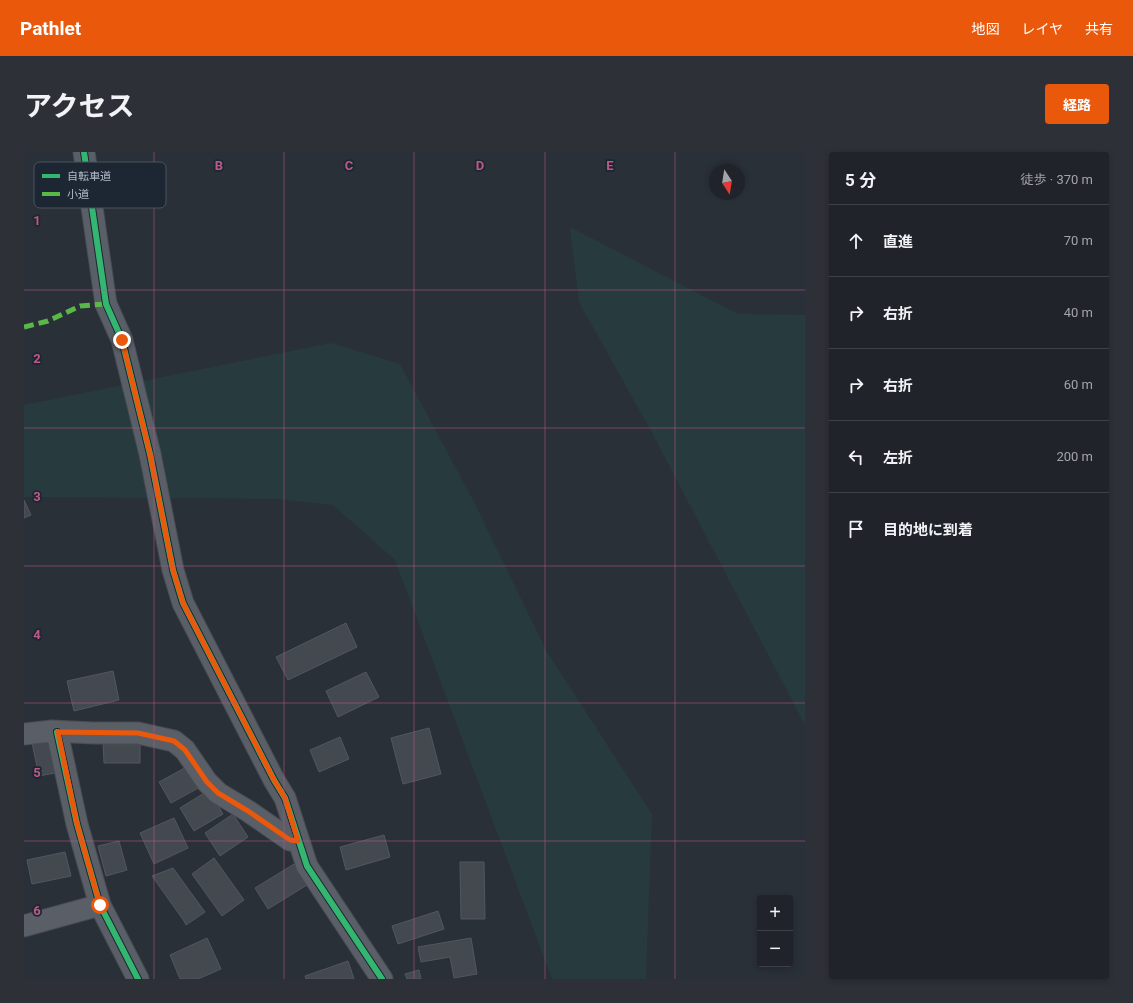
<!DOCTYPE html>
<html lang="ja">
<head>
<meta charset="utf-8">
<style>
  body { margin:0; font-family:Roboto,"Noto Sans JP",sans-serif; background:#2d3036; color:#f1f3f6 }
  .controls { position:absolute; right:12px; bottom:12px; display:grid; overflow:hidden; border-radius:4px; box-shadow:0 2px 6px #0003 }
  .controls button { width:36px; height:36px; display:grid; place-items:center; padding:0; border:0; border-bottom:1px solid #3d4147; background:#20242a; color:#f1f3f6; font:20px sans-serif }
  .compass { position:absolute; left:685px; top:12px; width:36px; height:36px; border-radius:50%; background:#20242a; box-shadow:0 2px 6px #0003; rotate:168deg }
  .stop { position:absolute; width:12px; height:12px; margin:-9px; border:3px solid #ea580c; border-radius:50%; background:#fff }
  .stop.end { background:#ea580c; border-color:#fff; box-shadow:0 1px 4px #0008 }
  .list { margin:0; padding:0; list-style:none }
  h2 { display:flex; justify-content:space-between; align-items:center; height:52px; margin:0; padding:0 16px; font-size:17px }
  h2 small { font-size:13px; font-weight:400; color:#a2a4a8 }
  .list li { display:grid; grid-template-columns:26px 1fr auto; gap:12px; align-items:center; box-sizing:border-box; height:72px; padding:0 16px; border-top:1px solid #3d4147 }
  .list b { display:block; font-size:15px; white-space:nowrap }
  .list em { font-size:13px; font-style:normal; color:#a2a4a8 }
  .icon { flex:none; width:22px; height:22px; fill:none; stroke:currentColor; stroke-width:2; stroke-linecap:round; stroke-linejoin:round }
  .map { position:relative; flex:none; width:781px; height:827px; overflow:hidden; border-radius:4px }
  header { display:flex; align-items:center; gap:24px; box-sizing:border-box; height:56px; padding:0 20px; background:#ea580c; color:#fff }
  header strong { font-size:19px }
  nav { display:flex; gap:22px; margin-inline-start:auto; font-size:14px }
  .intro { display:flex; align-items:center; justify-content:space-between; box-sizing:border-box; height:96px; padding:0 24px }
  h1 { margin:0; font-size:28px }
  .button { padding:10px 18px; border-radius:4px; background:#ea580c; color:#fff; font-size:14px; font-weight:700 }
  main { display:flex; gap:24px; padding:0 24px }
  aside { flex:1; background:#20242a; border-radius:4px; box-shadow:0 2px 6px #0003 }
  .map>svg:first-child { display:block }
  .green { fill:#273a3e }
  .building { fill:#444950; stroke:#52575f }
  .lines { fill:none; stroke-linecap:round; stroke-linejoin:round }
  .minor-casing { stroke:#484c53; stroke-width:23 }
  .minor { stroke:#5a5e66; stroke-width:21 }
  .quiet { stroke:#58b947; stroke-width:5; stroke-dasharray:10 5; stroke-linecap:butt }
  .cycleway-casing { stroke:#1d2633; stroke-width:8 }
  .cycleway { stroke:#33b770; stroke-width:6 }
  .route { stroke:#ea580c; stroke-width:5 }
  .grid { fill:none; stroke:#bc5a87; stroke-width:1; stroke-opacity:0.55 }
  .key { fill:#1d2633; stroke:#4a5360; stroke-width:1 }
  .key-label { font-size:11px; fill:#b4bcc9 }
  .grid-label { font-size:13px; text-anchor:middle; font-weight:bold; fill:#bc5a87; stroke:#1d2633; stroke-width:3.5; stroke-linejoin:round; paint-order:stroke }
</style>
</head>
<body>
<header>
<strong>Pathlet</strong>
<nav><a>地図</a><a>レイヤ</a><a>共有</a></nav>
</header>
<div class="intro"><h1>アクセス</h1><a class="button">経路</a></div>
<main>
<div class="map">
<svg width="781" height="827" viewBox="0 0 781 827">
  <rect width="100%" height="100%" fill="#2a3038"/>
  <g class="green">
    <polygon points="546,75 714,162 781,163 781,573 626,277 555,150"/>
    <polygon points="307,191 376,212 449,348 523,500 628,662 622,827 528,827 371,408 309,353 254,347 0,345 0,253"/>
  </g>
  <g class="building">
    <polygon points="0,348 7,363 0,366"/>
    <polygon points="322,471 333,495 264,528 252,505"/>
    <polygon points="89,519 95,548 50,559 43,529"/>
    <polygon points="342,520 355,545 314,565 302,539"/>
    <polygon points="405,576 417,622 379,632 367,586"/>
    <polygon points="29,582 36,620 15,624 7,586"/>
    <polygon points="316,585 325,607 295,620 286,598"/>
    <polygon points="79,589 116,589 116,611 80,611"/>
    <polygon points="168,612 180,633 147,651 135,630"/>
    <polygon points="185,638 199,662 170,679 156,656"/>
    <polygon points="209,662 224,685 196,704 181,681"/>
    <polygon points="150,666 164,696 130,712 116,681"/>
    <polygon points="360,683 366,705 322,718 316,695"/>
    <polygon points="95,689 103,718 82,724 74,694"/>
    <polygon points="41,700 47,724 8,732 3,708"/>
    <polygon points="190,706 220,748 198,764 168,722"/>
    <polygon points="436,710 460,710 461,767 437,767"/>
    <polygon points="270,712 283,733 244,757 231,736"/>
    <polygon points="149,716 181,760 162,773 160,769 128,724"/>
    <polygon points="414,759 420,777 374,792 368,774"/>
    <polygon points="183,786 197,817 174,827 156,827 146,803"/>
    <polygon points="447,786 453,822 430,826 426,805 397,810 394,795"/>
    <polygon points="324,809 330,827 282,827 281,824"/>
    <polygon points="395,818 397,827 383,827 381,822"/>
  </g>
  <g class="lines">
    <defs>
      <g id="minor">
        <polyline points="60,0 82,152 98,188 126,302 149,418 159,451 250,628 261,646 283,714 358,827"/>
        <polyline points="33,580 53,672 76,753 114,827"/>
        <polyline points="0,582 28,579 69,581 114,581 150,589 161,598 183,630 194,641 224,659 266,688 274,689"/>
        <polyline points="0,774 76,753"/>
      </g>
    </defs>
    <use href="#minor" class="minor-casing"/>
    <use href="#minor" class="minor"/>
    <polyline class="quiet" points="0,175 24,169 56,154 82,152"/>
    <defs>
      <g id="cycleway">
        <polyline points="60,0 82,152 98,188 126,302 149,418 159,451 250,628 261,646 283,714 358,827"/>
        <polyline points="33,580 53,672 76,753 114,827"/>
      </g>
    </defs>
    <use href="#cycleway" class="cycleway-casing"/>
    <use href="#cycleway" class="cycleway"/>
  </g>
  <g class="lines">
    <polyline class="route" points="76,753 53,672 34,580 114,581 150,589 161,598 183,630 194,641 224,659 266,688 274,689 261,646 250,628 159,451 149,418 126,302 98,188"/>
  </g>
  <path class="grid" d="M 130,0 L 130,827M 260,0 L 260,827M 390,0 L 390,827M 521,0 L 521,827M 651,0 L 651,827M 0,138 L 781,138M 0,276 L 781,276M 0,414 L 781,414M 0,551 L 781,551M 0,689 L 781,689"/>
  <rect x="10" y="10" width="132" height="46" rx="6" class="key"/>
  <rect x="18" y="22" width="18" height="4" fill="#33b770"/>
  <rect x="18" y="40" width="18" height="4" fill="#58b947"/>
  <g class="key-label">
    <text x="43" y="28">自転車道</text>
    <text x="43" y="46">小道</text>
  </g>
  <g class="grid-label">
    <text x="195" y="18">B</text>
    <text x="325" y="18">C</text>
    <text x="456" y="18">D</text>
    <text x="586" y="18">E</text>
    <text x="13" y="73">1</text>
    <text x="13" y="211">2</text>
    <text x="13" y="349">3</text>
    <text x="13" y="487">4</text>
    <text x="13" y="625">5</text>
    <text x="13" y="763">6</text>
  </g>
</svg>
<div class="controls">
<button>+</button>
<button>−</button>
</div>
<svg class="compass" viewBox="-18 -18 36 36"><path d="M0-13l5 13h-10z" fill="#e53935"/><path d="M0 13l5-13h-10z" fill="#a2a4a8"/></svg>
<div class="stop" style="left:76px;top:753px"></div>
<div class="stop end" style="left:98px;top:188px"></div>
</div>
<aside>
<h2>5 分<small>徒歩 · 370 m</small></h2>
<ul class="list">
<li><svg class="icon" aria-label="ahead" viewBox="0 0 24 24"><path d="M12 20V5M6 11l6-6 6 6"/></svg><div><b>直進</b></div><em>70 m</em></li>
<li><svg class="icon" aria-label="right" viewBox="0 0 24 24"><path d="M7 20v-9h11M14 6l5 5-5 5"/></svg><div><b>右折</b></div><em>40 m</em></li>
<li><svg class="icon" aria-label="right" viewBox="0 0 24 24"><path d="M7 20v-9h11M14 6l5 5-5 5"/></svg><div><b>右折</b></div><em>60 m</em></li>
<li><svg class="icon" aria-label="left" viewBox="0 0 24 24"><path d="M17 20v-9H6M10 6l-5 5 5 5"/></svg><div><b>左折</b></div><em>200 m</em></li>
<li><svg class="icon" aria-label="arrive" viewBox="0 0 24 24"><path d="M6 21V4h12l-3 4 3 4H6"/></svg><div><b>目的地に到着</b></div></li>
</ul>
</aside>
</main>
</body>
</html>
